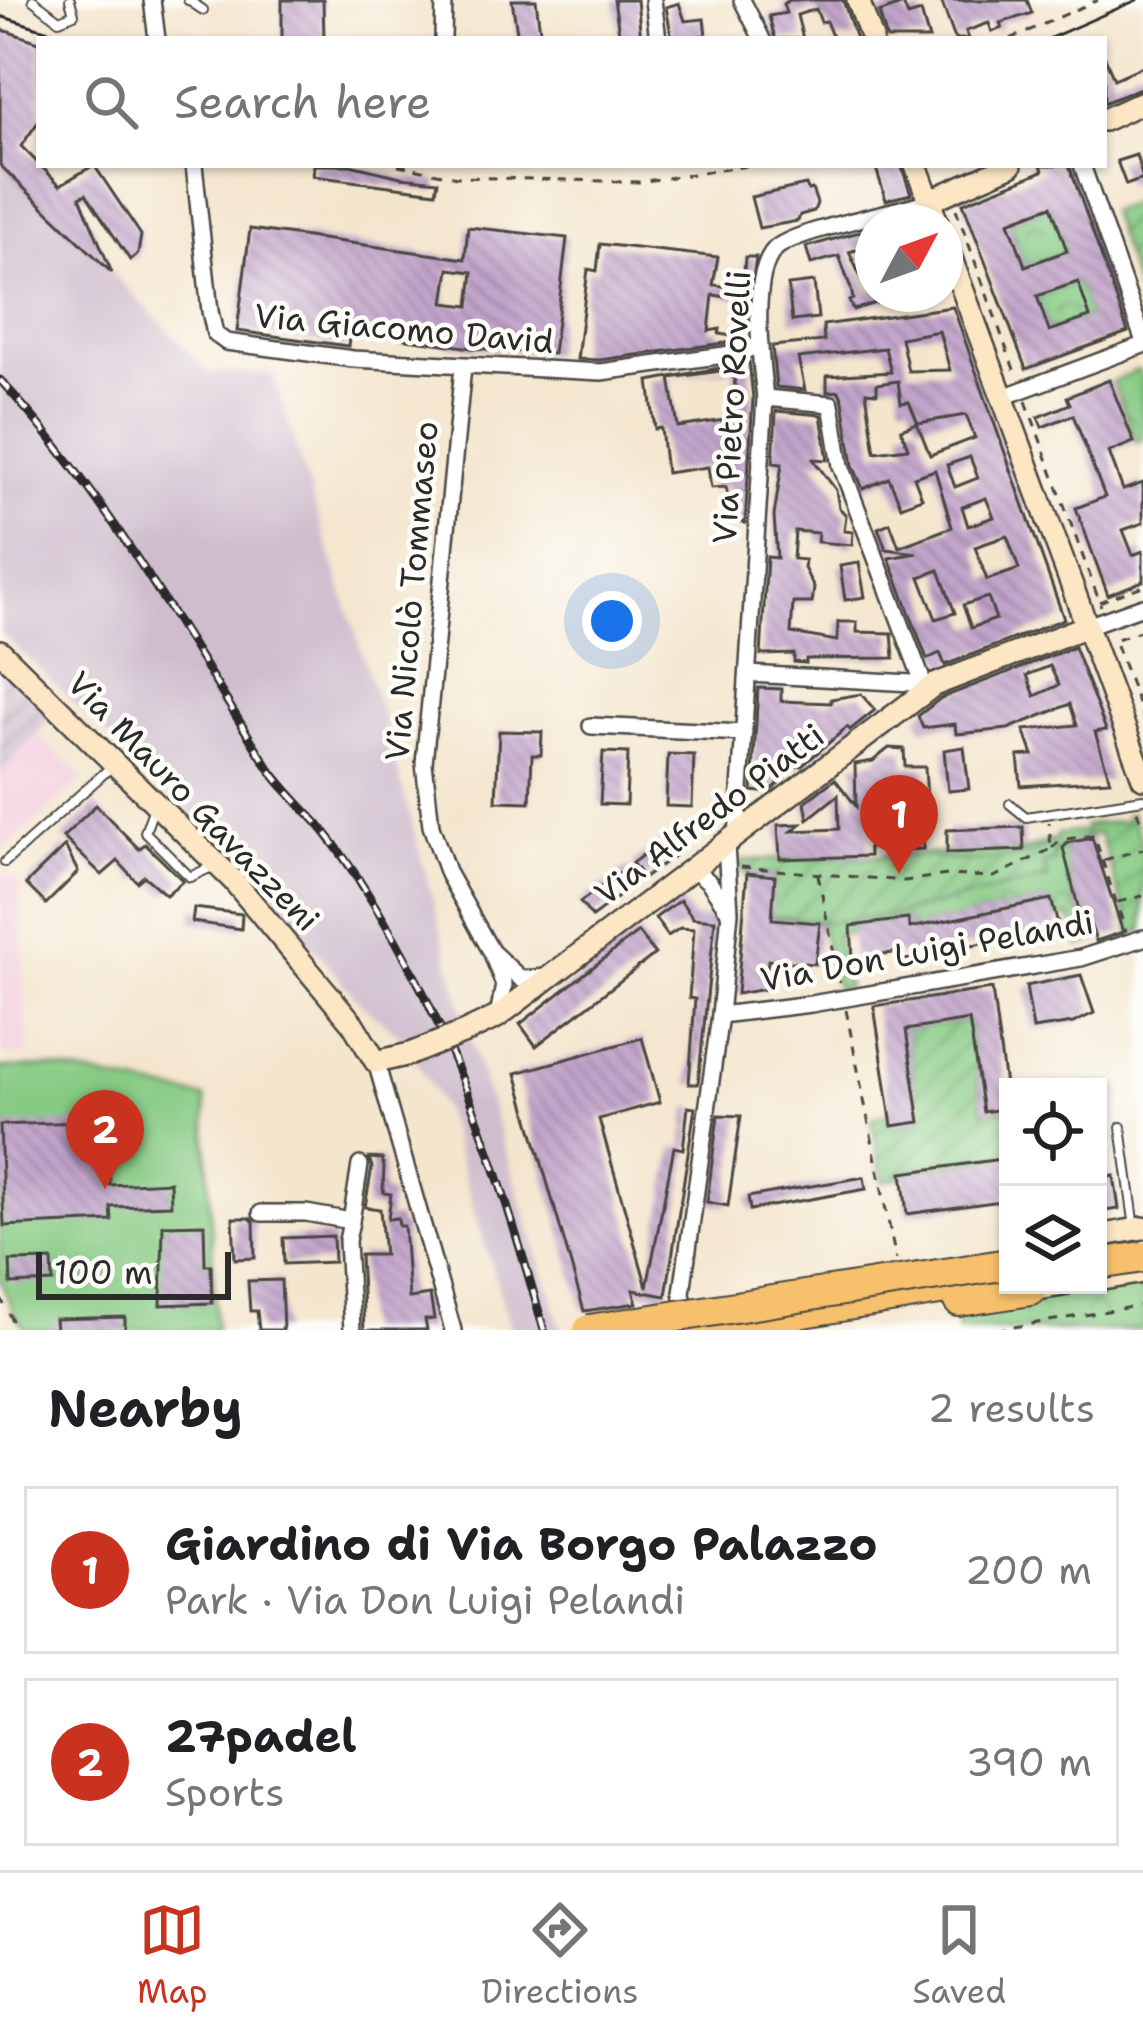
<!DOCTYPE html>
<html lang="en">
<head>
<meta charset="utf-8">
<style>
  body { margin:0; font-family:"Shantell Sans",sans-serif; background:#f6f6f6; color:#202124 }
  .controls { position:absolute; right:36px; bottom:36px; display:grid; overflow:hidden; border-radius:0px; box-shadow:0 3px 9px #0004 }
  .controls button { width:108px; height:108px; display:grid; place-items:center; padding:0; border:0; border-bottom:3px solid #e0e0e0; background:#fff; color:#202124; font:60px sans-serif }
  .compass { position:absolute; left:855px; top:204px; width:108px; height:108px; border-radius:50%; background:#fff; box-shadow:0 3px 9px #0004; rotate:49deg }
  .scale { position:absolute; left:36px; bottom:30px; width:195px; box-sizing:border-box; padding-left:12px; border:6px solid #2b2b2b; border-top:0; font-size:33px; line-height:42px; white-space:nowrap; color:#2b2b2b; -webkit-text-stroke:9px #fdfcf7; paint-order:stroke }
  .you { position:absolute; left:612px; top:621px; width:42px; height:42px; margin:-30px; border:9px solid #fff; border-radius:50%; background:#1a73e8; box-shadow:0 0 0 18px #1a73e833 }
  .badge { display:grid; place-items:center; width:78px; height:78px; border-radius:50%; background:#c8321e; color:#fff; font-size:39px; font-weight:700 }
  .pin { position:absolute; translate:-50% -99px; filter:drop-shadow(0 3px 6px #0008) }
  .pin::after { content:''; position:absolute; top:63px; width:42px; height:36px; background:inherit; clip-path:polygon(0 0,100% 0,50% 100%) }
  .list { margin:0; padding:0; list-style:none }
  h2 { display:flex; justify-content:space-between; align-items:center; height:156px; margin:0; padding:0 48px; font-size:51px }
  h2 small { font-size:39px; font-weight:400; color:#757577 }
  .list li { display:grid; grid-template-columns:78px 1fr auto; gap:36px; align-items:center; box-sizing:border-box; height:168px; margin:0 24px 24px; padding:0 24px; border:3px solid #e0e0e0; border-radius:0px }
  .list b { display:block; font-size:45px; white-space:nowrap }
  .list p { margin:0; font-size:39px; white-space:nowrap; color:#757577 }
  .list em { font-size:39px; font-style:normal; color:#757577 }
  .icon { flex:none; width:66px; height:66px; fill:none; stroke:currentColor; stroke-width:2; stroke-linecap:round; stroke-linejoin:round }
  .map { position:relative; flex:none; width:1143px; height:1330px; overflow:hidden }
  .search { position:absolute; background:#fff; box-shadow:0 3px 9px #0004; left:36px; right:36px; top:36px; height:132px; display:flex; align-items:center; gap:30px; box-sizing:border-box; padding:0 42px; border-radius:0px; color:#757577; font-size:45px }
  .sheet { height:540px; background:#fff }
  nav { display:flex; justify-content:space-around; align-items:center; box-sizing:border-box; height:168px; border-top:3px solid #e0e0e0; background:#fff; font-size:33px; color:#757577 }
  nav a { display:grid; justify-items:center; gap:6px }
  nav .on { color:#c8321e }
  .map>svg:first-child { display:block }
  .built { fill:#f3cfdf }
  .industrial { fill:url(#industrial-furrows) }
  .railway { fill:#cfbdce }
  .park { fill:url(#park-crowns); stroke:#587a57; stroke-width:3 }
  .garden { fill:url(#garden-furrows); stroke:#587a57; stroke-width:3 }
  .pitch { fill:#86ca83; stroke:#587a57; stroke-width:3 }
  .building { fill:url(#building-back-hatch); fill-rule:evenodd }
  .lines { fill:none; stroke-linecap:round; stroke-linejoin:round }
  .lane-casing { stroke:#494743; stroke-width:12 }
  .street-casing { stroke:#494743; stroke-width:20 }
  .secondary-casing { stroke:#494743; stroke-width:26 }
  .highway-casing { stroke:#494743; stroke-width:34 }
  .path { stroke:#494743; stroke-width:3; stroke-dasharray:9 9; stroke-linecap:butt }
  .lane { stroke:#fff; stroke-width:8 }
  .street { stroke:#fff; stroke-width:15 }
  .secondary { stroke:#fce6c4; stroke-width:21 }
  .highway { stroke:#f7c06c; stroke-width:30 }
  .tram { stroke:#2b2b2b; stroke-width:3 }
  .rail-casing { stroke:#2b2b2b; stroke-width:9 }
  .rail { stroke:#fdfcf7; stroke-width:4.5; stroke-dasharray:14; stroke-linecap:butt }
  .secondary-bridge-casing { stroke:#494743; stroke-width:26; stroke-linecap:butt }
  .highway-bridge-casing { stroke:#494743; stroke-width:34; stroke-linecap:butt }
  .secondary-bridge { stroke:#fce6c4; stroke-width:21 }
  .highway-bridge { stroke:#f7c06c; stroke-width:30 }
  .labels { text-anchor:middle; stroke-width:9; stroke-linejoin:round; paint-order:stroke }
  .street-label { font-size:33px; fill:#2b2b2b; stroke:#fdfcf7 }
</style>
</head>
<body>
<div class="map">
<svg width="1143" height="1330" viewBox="0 0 1143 1330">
  <defs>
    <pattern id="industrial-furrows" width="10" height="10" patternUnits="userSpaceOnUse" patternTransform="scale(3)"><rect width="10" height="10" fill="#cfbdce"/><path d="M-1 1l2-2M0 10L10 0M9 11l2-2" fill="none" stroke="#a89aa7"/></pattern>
    <pattern id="park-crowns" width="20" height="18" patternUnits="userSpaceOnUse" patternTransform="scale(3)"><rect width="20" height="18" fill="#86ca83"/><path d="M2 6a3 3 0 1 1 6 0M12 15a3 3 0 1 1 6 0" fill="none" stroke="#6ea46b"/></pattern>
    <pattern id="garden-furrows" width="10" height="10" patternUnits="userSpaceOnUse" patternTransform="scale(3)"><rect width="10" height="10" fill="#86ca83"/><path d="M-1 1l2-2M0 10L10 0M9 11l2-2" fill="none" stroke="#6ea46b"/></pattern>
    <pattern id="building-back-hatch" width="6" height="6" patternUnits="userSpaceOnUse" patternTransform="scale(3)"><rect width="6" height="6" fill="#c2a4cb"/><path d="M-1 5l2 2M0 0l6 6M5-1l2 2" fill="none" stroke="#9e86a5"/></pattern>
  </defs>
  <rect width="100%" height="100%" fill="#fdfcf7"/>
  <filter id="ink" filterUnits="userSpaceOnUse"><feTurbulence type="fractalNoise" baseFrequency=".00833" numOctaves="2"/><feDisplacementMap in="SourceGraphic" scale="24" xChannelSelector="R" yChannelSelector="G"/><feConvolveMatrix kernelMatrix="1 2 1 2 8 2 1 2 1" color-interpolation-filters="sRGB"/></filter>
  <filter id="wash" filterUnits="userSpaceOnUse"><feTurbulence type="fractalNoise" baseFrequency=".004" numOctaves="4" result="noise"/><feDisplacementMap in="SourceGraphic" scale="48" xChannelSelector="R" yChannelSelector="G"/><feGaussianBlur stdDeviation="2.7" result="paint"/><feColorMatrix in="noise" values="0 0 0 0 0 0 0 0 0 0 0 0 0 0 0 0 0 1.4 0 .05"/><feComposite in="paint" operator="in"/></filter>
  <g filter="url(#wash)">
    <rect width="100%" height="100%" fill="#f4e5cd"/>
    <g class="built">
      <polygon points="36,734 84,779 0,853 0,774"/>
      <polygon points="0,872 19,881 28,1055 0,1055"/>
    </g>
    <polygon class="industrial" points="0,667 53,715 0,774"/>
    <polygon class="railway" points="0,167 53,211 209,373 272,373 386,727 471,1042 562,1330 511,1330 443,1108 404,1039 363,1006 244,865 0,632"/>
    <g class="park">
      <polygon points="1051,206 1067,251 1025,266 1009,222"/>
      <polygon points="1078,282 1090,317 1049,331 1037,296"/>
      <polygon points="1138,370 1143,381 1143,439 1136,442 1113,381"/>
      <polygon points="1072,833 1069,846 1063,848 1072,876 1068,878 1079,914 1086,912 1096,941 1080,946 1070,917 1058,918 1050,900 910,928 907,919 852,926 851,934 836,935 848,987 837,989 820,923 772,919 747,873 749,860 1024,850"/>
      <polygon points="1143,1277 1143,1330 958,1330 954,1307"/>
    </g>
    <g class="garden">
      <polygon points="1143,200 1143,291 1138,293 1109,211"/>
      <path d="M 1131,813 L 1143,845 L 1143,931 L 1132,935 L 1099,833 L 1054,849 L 1053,862 L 1043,864 L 1048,878 L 891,915 L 831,922 L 770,916 L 775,875 L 744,874 L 738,861 L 924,855 C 965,865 1022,863 1057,839 L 1057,834 L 1085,831 L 1085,825 L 1125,821 L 1126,814 Z"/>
      <polygon points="969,1020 983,1112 1008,1109 1008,1155 900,1172 900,1178 883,1181 871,1119 890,1112 893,1126 920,1122 906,1030"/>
    </g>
    <polygon class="pitch" points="50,1067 205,1098 216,1330 26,1330 15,1315 0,1280 0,1068"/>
    <g id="blocks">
      <g class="building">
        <polygon points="282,0 323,0 324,39 282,39"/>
        <polygon points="512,0 536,0 541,39 518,39"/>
        <polygon points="614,0 637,0 641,39 620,39"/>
        <polygon points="790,0 843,0 856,39 833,39 826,21 821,22 816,9 797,15 803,39 775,39 769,16 786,13 783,4"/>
        <polygon points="941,0 1027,0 1032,13 1000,23 1002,28 992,32 989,23 966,31 968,39 955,39"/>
        <polygon points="679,3 685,21 704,19 706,35 672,39 666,7"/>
        <polygon points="903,4 908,16 921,12 929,39 887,39 879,13"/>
        <polygon points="0,29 39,42 39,121 21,146 60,185 94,165 141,235 138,254 130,260 86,194 80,197 112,273 0,165"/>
        <polygon points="1104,55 1114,79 1143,66 1143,87 1104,103"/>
        <polygon points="1136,155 1143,179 1126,185 1117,161"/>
        <polygon points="314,165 350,165 401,177 438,181 436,192 313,176"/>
        <polygon points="875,165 901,165 911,194 886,200"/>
        <path d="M 1041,165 L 1069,165 L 1128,332 L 1026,369 L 963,203 L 1043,171 ZM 1051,206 L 1067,251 L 1025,266 L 1009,222 ZM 1078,282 L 1090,317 L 1049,331 L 1037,296 Z"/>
        <polygon points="806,185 808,190 812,189 817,203 814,211 800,215 798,221 759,228 751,197"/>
        <path d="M 468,227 L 567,238 L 553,354 L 472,348 L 350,331 L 348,346 L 237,331 L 250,229 L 465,259 ZM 449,269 L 473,272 L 469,306 L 444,303 Z"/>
        <polygon points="873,228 873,245 849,252 867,290 898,296 853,310 849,301 853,299 851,289 839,256 811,264 806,247"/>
        <polygon points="600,244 718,257 713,285 743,288 745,257 756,257 747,319 742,299 713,295 709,331 720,329 719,334 732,336 732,342 600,360 577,359 588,269 597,271"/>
        <polygon points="814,282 818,318 792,321 788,285"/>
        <path d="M 953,307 L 1064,619 L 945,665 L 940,653 L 927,659 L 889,558 L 917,553 L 886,549 L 878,528 L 890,523 L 899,547 L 952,527 L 935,470 L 914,477 L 922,498 L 901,506 L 889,478 L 863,489 L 853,465 L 843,401 L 839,391 L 827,392 L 827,376 L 891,372 L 885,348 L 798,358 L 805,390 L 776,387 L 772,346 L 824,341 L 823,325 ZM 939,331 L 950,370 L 908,371 L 901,338 ZM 898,381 L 901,403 L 909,402 L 918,423 L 966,415 L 975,438 L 930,455 L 917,423 L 901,429 L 908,448 L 875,452 L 866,392 L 877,393 L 877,384 ZM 970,457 L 978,478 L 955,487 L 947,465 ZM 986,498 L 994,517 L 968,526 L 962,507 ZM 1007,536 L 1019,569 L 987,580 L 975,547 ZM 939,570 L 955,613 L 936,619 L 920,577 ZM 988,597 L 996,619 L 971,628 L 963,605 Z"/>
        <polygon points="749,362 753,398 745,523 734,520 726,487 711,488 708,467 666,473 661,428 655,429 649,381 730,366 729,370 670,378 678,427 738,418 733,366"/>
        <polygon points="1109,380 1134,442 1109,452 1123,490 1143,483 1143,523 1123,530 1133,555 1143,551 1143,581 1108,595 1076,508 1105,497 1073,415 1042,427 1038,417 1070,404 1067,397"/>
        <polygon points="776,411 821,415 828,460 813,459 836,490 839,508 846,515 844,531 853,532 852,545 817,542 818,533 795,531 793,559 805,560 804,568 814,588 812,603 793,603 791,633 837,641 838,622 857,622 857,632 892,633 894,658 806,659 806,663 794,662 794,654 761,655 767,557 777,558 774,516 782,464 773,463"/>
        <polygon points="859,563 865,597 845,600 840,566"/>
        <path d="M 1074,647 L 1106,730 L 1095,732 L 1110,780 L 1021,786 L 1018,756 L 1033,755 L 1024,730 L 1077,725 L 1070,704 L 1008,729 L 956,734 L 955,724 L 923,728 L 918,716 L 941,698 ZM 1050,666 L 1059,685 L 1035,696 L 1027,675 Z"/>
        <polygon points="758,688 781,689 781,701 831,703 831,699 861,694 875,710 850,730 847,727 802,766 785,766 784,779 778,779 778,784 768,793 752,791"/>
        <polygon points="499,731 542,732 541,755 532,755 530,802 496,801"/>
        <polygon points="964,747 969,789 948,791 944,750"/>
        <polygon points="889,748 904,749 905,767 925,767 927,801 911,801 912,828 918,828 918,835 923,834 923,849 899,850 897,819 868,820 869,856 780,859 778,825 801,824 792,831 839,829 838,795 808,819 805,802 835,779 856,806 855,764 873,761"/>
        <polygon points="603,752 628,753 626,805 600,804"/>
        <polygon points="668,754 694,755 692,807 666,806"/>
        <polygon points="96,805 139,849 145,844 183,881 166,895 144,876 137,882 118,861 102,875 63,837"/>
        <polygon points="1023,827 1024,850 947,853 947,830"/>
        <polygon points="1092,838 1123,932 1096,941 1086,912 1080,914 1063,848 1068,843"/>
        <polygon points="662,841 674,856 644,878 632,863"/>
        <polygon points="65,846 78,872 46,904 26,884"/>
        <polygon points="628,867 633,873 616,887 621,895 592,917 580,902"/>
        <polygon points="747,873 775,876 772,919 820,923 815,964 768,960 765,989 737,994"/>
        <polygon points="1051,899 1059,927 958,948 958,954 904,960 899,952 853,959 851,926 908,919 910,928"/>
        <polygon points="680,900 693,918 715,920 698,1084 689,1084 695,999 689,998 694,929 680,928 668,936 655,918"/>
        <polygon points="194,908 242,914 241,929 192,922"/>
        <polygon points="638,932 655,954 536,1046 520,1024"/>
        <polygon points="1081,975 1094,1013 1073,1023 1033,1029 1026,986"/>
        <polygon points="992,989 1008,1108 983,1112 969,1020 906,1030 920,1122 892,1126 874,1006"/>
        <polygon points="642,1038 660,1102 599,1119 647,1287 674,1147 683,1149 688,1107 695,1108 666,1296 633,1290 637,1303 584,1311 516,1073"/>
        <polygon points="718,1115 741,1116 728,1206 707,1202"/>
        <polygon points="107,1121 110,1185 170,1182 171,1205 111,1207 112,1221 4,1226 0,1125"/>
        <polygon points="369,1158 382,1159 384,1167 383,1189 384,1193 391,1194 388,1219 398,1218 399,1226 404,1226 409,1298 430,1295 434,1319 425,1320 427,1330 364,1330 360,1255 384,1255 380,1209 365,1207 372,1167"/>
        <polygon points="1008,1158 1008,1200 907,1214 902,1173"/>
        <polygon points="1114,1176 1119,1209 1098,1212 1098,1179"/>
        <polygon points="864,1177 866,1189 750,1210 748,1197"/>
        <polygon points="233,1218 250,1218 254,1222 255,1258 235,1259"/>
        <polygon points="204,1224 205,1265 211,1265 212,1303 161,1305 163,1225"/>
        <polygon points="333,1236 334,1262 284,1264 283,1238"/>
        <polygon points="52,1260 53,1282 11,1284 10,1261"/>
        <polygon points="281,1280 283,1330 259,1330 257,1311 250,1311 248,1281"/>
        <polygon points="125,1317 125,1330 56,1330 55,1319"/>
      </g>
    </g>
  </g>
  <g filter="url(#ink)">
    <use href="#blocks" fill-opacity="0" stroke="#494743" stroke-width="3"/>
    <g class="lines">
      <defs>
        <g id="lane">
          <polyline points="33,0 59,20 74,14 70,0"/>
          <polyline points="188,0 203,10"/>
          <polyline points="1010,804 1026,817 1143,799"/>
          <polyline points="153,810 145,832 190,877 216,865"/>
          <polyline points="5,862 111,767"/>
          <polyline points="1121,1127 1135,1228"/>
        </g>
        <g id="street">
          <polyline points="152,0 157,39"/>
          <polyline points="653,0 658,39"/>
          <polyline points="742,0 762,39"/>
          <polyline points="443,39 444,0"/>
          <polyline points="194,165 210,311 215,334 226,342 353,359 601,372 739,353 759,345"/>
          <polyline points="1082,165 1143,339"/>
          <polyline points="463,367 424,763 431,826 448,874 491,951 504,985 498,1016"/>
          <polyline points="1003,397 1143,345"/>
          <polyline points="765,398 831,404 841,466 923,682"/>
          <polyline points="1087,626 1143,606"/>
          <polyline points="748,674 930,684"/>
          <polyline points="591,726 744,733"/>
          <path d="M 737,837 L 765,398 C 761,362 749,276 775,249 C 795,230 897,212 929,201"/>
          <polyline points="694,869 709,882 728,910"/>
          <polyline points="493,953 521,979 548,977"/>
          <polyline points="720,1015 811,1004 1081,958 1143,938"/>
          <polyline points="376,1062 453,1330"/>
          <polyline points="261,1213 306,1213 351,1221 347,1241 352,1330"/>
          <polyline points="351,1221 360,1165"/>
          <polyline points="686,1315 682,1293 720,1015 730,912 726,845"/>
        </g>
        <g id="secondary">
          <polyline points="858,0 872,39"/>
          <polyline points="1104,120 1143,102"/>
          <polyline points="916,165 937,222"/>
          <polyline points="929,201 1011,165"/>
          <polyline points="945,242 1143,778"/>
          <polyline points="0,651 233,880 353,1024 376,1062 410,1054"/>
          <polyline points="465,1032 497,1017 934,685 1087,626"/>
          <polyline points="1098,1236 1143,1228"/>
          <polyline points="1098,1280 1143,1272"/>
          <polyline points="1031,1290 1063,1285"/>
        </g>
        <g id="highway">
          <polyline points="959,1301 1031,1290"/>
          <polyline points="692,1330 983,1283"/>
        </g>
      </defs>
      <use href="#lane" class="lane-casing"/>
      <use href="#street" class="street-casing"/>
      <use href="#secondary" class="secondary-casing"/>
      <use href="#highway" class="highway-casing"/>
      <g class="path">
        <polyline points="1010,39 1098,0"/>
        <polyline points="398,165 457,177 639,182 754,165"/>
        <polyline points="956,209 1016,375"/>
        <polyline points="1026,401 1101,606"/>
        <polyline points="1099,602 1143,586"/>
        <polyline points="1143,630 1114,640 1143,717"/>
        <polyline points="1137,811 1143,828"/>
        <polyline points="1052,848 1061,840 1094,835 1126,932"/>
        <polyline points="1104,860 1143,849"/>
        <polyline points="741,867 904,881 947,875 994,877 1051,849 1049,822"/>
        <polyline points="818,875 840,983"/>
        <polyline points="1118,902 1143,896"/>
        <polyline points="846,1010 896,1260"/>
        <polyline points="0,1297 17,1330"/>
        <polyline points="996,1330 1143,1305"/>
      </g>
      <use href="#lane" class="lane"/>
      <use href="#street" class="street"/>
      <use href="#secondary" class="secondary"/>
      <use href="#highway" class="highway"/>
      <g class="tram">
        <polyline points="0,16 75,39"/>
        <polyline points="1048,39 1137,0"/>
      </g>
      <defs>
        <path id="rail" d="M 0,380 C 107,495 181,630 265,762 C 279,785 300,804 318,824 C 342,852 362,884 380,914 C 458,1041 504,1188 544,1330"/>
      </defs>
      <use href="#rail" class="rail-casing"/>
      <use href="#rail" class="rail"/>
      <defs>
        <polyline id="secondary-bridge" points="410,1054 465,1032"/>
        <g id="highway-bridge">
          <polyline points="1098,1264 1143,1257"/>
          <polyline points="589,1330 1008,1264"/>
        </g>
      </defs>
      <use href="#secondary-bridge" class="secondary-bridge-casing"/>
      <use href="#highway-bridge" class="highway-bridge-casing"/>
      <use href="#secondary-bridge" class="secondary-bridge"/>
      <use href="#highway-bridge" class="highway-bridge"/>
    </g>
  </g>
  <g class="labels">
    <g class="street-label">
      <text transform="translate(404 328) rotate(5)" y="12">Via Giacomo David</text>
      <text transform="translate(731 407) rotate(-87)" y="12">Via Pietro Rovelli</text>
      <text transform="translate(411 591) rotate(-85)" y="12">Via Nicolò Tommaseo</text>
      <text transform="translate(194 801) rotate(46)" y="12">Via Mauro Gavazzeni</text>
      <text transform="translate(709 814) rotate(-37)" y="12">Via Alfredo Piatti</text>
      <text transform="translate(927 950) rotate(-10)" y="12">Via Don Luigi Pelandi</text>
    </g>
  </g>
</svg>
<div class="controls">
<button><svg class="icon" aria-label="locate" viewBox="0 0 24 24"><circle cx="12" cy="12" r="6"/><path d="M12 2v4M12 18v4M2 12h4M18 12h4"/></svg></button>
<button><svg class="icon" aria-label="layers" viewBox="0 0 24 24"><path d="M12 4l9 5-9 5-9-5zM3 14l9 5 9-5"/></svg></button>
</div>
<svg class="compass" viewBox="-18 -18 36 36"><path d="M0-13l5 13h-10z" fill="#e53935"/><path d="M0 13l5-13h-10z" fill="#757577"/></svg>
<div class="scale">100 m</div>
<div class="you"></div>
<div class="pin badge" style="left:899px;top:874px">1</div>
<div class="pin badge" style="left:105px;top:1189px">2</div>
<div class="search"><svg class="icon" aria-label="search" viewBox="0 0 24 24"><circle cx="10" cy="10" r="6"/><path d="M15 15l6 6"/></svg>Search here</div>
</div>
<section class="sheet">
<h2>Nearby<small>2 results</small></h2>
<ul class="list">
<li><span class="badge">1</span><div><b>Giardino di Via Borgo Palazzo</b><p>Park · Via Don Luigi Pelandi</p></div><em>200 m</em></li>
<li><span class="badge">2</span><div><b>27padel</b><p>Sports</p></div><em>390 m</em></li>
</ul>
</section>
<nav>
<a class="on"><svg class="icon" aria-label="map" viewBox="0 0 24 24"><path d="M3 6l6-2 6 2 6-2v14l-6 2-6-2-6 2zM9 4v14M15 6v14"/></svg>Map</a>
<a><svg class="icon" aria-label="directions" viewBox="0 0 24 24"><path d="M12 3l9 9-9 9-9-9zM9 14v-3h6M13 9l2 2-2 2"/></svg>Directions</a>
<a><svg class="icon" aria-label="saved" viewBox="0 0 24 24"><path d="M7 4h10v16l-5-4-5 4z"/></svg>Saved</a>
</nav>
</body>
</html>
